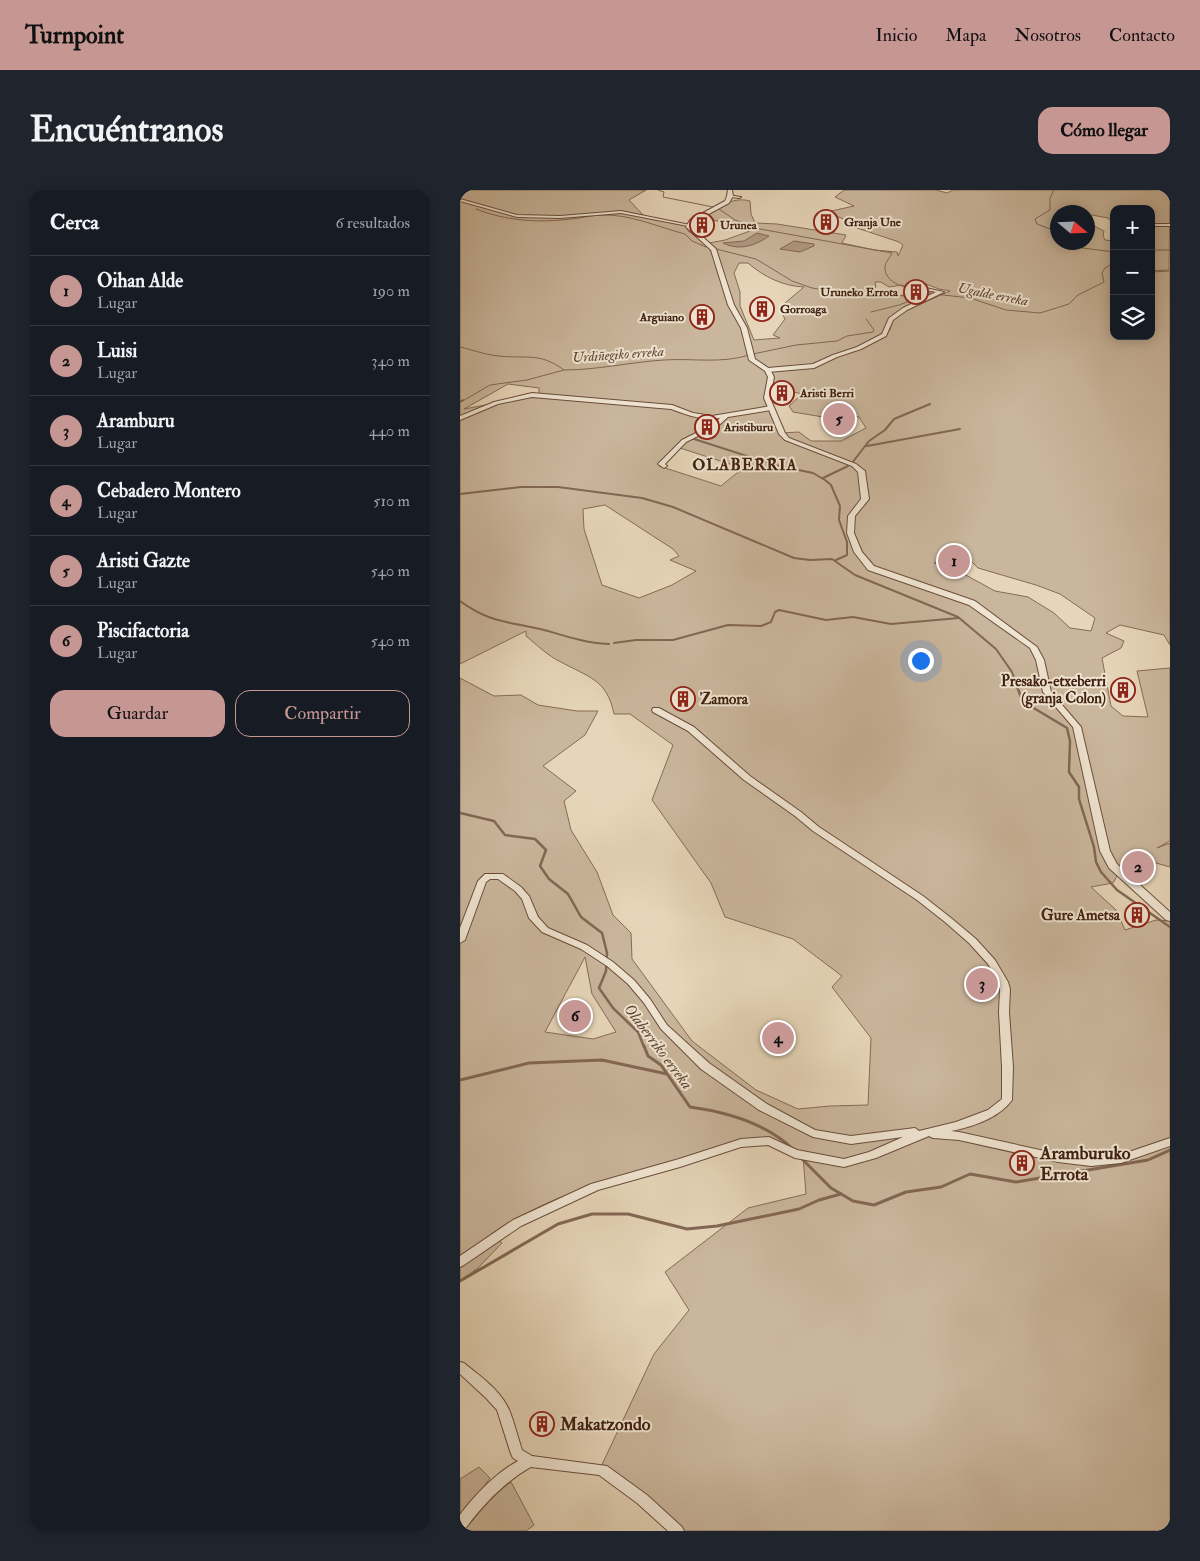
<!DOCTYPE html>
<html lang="es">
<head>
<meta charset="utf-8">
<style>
  body { margin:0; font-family:"IM FELL Double Pica",serif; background:#20242c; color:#f1f3f6 }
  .controls { position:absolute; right:15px; top:15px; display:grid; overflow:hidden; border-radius:10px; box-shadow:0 2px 12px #0003 }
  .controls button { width:45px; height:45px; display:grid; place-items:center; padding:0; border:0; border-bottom:1px solid #363941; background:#171b24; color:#f1f3f6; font:25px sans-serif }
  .compass { position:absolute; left:590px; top:15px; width:45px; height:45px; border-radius:50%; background:#171b24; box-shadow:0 2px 12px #0003; rotate:109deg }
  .you { position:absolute; left:460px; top:470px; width:18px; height:18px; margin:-12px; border:4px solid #fff; border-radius:50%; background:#1a73e8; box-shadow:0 0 0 8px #1a73e833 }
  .badge { display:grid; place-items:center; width:32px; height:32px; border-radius:50%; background:#c59692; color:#111; font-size:16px; font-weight:700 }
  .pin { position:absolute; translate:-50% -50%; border:2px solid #fff; box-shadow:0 1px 5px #0006 }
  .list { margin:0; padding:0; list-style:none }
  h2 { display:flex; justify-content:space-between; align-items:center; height:65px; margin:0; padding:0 20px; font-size:21px }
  h2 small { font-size:16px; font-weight:400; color:#9ea1a6 }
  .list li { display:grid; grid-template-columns:32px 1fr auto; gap:15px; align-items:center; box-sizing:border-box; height:70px; padding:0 20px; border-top:1px solid #363941 }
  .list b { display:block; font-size:19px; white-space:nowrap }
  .list p { margin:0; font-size:16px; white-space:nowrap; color:#9ea1a6 }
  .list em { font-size:16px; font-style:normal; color:#9ea1a6 }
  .actions { display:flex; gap:10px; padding:15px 20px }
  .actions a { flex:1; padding:11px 0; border:1px solid #c59692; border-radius:15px; text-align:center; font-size:18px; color:#c59692 }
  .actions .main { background:#c59692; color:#111 }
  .icon { flex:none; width:28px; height:28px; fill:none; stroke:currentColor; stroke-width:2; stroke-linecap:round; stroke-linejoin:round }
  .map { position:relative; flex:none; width:710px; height:1341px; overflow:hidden; border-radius:15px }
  header { display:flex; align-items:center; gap:30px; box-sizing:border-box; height:70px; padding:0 25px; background:#c59692; color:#111 }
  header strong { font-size:24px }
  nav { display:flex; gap:28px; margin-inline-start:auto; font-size:18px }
  .intro { display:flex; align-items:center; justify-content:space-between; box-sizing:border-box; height:120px; padding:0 30px }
  h1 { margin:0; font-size:35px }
  .button { padding:12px 22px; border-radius:15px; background:#c59692; color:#111; font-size:18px; font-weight:700 }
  main { display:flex; gap:30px; padding:0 30px }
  aside { flex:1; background:#171b24; border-radius:15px; box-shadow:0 2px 12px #0003 }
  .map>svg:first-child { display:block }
  .green { fill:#cab69c; stroke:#866b56; fill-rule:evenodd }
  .water { fill:#ae977f; stroke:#826753 }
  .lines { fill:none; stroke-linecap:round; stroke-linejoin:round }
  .stream-far3 { stroke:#826753; stroke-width:1 }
  .stream-far2 { stroke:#826753; stroke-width:2 }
  .stream-far1 { stroke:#826753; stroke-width:2.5 }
  .stream { stroke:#826753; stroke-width:3 }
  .minor-casing { stroke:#6a4d3b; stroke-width:2 }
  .tertiary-casing { stroke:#6a4d3b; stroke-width:2 }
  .minor { fill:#efe4d1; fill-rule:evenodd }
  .tertiary { fill:#efe4d1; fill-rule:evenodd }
  .labels { text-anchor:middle; stroke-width:4; stroke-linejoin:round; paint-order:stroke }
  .far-poi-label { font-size:12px; font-weight:bold; fill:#412011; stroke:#efe4d1; text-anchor:start }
  .far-water-label { font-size:14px; font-style:italic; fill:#624432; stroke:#efe4d1 }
  .poi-label { font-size:15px; font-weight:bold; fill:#412011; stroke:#efe4d1; text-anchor:end }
  .far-district-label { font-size:16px; font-weight:bold; letter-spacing:1px; fill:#412011; stroke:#efe4d1 }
  .water-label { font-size:16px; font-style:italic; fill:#624432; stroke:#efe4d1 }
  .near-poi-label { font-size:18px; font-weight:bold; fill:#412011; stroke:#efe4d1; text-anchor:start }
</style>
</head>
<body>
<header>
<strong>Turnpoint</strong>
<nav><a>Inicio</a><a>Mapa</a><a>Nosotros</a><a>Contacto</a></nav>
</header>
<div class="intro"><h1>Encuéntranos</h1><a class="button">Cómo llegar</a></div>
<main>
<aside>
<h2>Cerca<small>6 resultados</small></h2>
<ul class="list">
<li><span class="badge">1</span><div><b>Oihan Alde</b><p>Lugar</p></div><em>190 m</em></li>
<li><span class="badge">2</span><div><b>Luisi</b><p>Lugar</p></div><em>340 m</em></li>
<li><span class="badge">3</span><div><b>Aramburu</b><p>Lugar</p></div><em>440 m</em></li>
<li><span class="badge">4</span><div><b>Cebadero Montero</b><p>Lugar</p></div><em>510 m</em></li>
<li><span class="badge">5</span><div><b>Aristi Gazte</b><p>Lugar</p></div><em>540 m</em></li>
<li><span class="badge">6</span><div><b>Piscifactoria</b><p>Lugar</p></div><em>540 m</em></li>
</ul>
<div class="actions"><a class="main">Guardar</a><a>Compartir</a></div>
</aside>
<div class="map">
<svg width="710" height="1341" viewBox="0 0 710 1341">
  <rect width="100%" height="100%" fill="#e6d5b8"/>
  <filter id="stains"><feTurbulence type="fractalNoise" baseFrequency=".004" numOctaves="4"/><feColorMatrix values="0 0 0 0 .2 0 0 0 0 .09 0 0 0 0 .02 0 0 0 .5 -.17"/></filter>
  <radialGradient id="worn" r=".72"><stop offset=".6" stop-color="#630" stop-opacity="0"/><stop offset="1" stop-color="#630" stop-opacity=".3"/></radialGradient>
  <g class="green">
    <path d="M 0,0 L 186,0 L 169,10 L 185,27 L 226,35 L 228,41 L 249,53 L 265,50 L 290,41 L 244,27 C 258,18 272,6 290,11 L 291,24 L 295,33 L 317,34 L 386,45 L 382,53 L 414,60 L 437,62 L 438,66 L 443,55 L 439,52 L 397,38 L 388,31 L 367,22 L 394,16 L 375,7 L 384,0 L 476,0 L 487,3 L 493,0 L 710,0 L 709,80 L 691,81 L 691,19 L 654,19 L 654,34 L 648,28 L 632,25 L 630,32 L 628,32 L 628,22 L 598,22 L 598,52 L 628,52 L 628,36 L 634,36 L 644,41 L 643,46 L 645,50 L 654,51 L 651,55 L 654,54 L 654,146 L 691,146 L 691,82 L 710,81 L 710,455 L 704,445 L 660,435 L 646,443 L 664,451 L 661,458 L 642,468 L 651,516 L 663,526 L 688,527 L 677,481 L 710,478 L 710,651 L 697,658 L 710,653 L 710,677 L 675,667 L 664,674 L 653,693 L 631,697 L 656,720 L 665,740 L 696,730 L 710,731 L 710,951 L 703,953 L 710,957 L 710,1341 L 214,1341 L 139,1281 L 194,1164 L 229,1120 L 205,1082 L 288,1018 L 346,1004 L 343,966 L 310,949 C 214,972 114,989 31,1044 L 42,1053 L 18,1078 L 0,1091 L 0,488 L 34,506 L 61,505 L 78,515 L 117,521 L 138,521 L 125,545 L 83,576 L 116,601 L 104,611 L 111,640 L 137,682 L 153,725 L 171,743 L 172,769 L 232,851 L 296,900 L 338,919 L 370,916 L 408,915 L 411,848 L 372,797 L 382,786 L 333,749 L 265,727 L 251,693 L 192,610 L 213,555 L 170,524 L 154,524 C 147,489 128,487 101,472 C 88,466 77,455 66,446 L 66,441 L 0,474 ZM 279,73 L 288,73 C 304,87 323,96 344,97 L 319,118 L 325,129 L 313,145 L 320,148 L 294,150 L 280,116 L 280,102 L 274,83 ZM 415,92 L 421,92 L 429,97 L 442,95 L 455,100 L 466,94 L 479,99 L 490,101 L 447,120 L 433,129 L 430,140 L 421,149 L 401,159 L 399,158 L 422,145 L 430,128 L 465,110 L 452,106 L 409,103 L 416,97 ZM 48,194 L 79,198 L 79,205 L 4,219 ZM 313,197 L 342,204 L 329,216 L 333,222 L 363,227 L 373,224 L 399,227 L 406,238 L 381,251 L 351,251 L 339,242 L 320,243 L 305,208 ZM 220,258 L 282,278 L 282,279 L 261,296 L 199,276 ZM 145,315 L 213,359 L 219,366 L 210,370 L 236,381 L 212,395 L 179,408 L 142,395 L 124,339 L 123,319 ZM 492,363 L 508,368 L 518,378 L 576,395 L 600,404 L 635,428 L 631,441 L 610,438 L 594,423 L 568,407 L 535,401 L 502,383 L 474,373 ZM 125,767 L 132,804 L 156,842 L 133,849 L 85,842 Z"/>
    <polygon points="19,1277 30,1288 0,1329 0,1289"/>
    <polygon points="51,1292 74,1335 66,1341 1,1341 33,1303"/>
  </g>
  <g class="water">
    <path d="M 297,43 L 309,46 C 295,56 279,61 263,53 L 284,51 Z"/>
    <polygon points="334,51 354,54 354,56 340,62 320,59"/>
  </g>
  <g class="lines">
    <g class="stream-far3">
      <polyline points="181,0 186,0"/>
      <polyline points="198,0 204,2 203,7 253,17"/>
      <polyline points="594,0 590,8 590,20 575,29 577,34 598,42"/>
      <path d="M 16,19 C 46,31 79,33 111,29 C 122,28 132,25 142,25 C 170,24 198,37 225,44 L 232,51 L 246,57"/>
      <path d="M 259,19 L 275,30 L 300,39 L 432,63 C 430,68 425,72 425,77 C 424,97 457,100 471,103"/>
      <polyline points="617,52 615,57 654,62"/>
      <polyline points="256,59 296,69 332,91 352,98 398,105 460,106"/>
      <polyline points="691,60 710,60"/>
      <polyline points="411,122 439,115 468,104 474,104 510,108 546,120 580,123 609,114 618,105 644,92 642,83 645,78 654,73"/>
      <path d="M 0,157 C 13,160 26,165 39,166 C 68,169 79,162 104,180 C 137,180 171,172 204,170 C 233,168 261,174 289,165"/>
      <polyline points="293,164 336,155 377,151 387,146 413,142 414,140 406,129"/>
      <polyline points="1,212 30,195 67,190 104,180"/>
    </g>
    <g class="stream-far2">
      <polyline points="0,212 3,210"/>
      <polyline points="234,249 315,275 353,283 365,290 371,295 380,316 379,330 387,352 387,365 376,370"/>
      <polyline points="407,256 500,239"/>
      <polyline points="392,273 409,251 425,240 434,229 470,214"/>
      <polyline points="363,288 388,276"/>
      <polyline points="0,304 61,297 98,297 182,308 213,317 334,368 350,370 372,369 395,385 498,427 536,459 552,482 555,490"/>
      <path d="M 0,411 C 33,435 51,431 88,441 C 108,447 127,453 149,454"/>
      <polyline points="154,453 176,450 213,450 268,435 301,436 311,432 315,422 319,420 366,430 393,427 431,434 499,428"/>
    </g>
    <g class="stream-far1">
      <polyline points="554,489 561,507 572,517 607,538 610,551 609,582 619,597 619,609 634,657 636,672 641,682 657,700 710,737"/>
      <polyline points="0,623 34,631 45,645 75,649 86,660 80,676 89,689 108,704 121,727 142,743 147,763 146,781 139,798 153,818 178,842 184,857"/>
    </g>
    <g class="stream">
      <path d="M 184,856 L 188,866 L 201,875 L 230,917 C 267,922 306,933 334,960"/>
      <polyline points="0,890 69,873 142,870 207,884"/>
      <polyline points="341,968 371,998 393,1011 414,1015 446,1002 481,997 510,984 556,992 688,970 710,960"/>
      <polyline points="0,1091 98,1034 132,1024 168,1024 227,1039 257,1036 339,1019 359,1010 381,1004"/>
    </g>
    <defs>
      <g id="minor">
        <polygon points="268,5 281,7 279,8 270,7"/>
        <polygon points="0,9 57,25 100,26 161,21 230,35 228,36 161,23 100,28 57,27 0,11"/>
        <rect x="691" y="34" width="19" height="2"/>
        <polygon points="461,97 484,102 447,120 433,130 426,146 401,159 377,167 354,178 308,182 305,180 308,178 353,174 373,165 397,157 422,144 429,128 443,118 476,102 461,99"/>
        <path d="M 72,203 L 212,215 L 233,223 L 252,226 L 311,216 L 314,218 L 311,220 L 268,227 L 258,236 L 226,252 L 205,274 L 207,276 L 204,278 L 198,274 L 222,250 L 254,234 L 260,228 C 243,231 227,225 211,219 L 72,207 L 38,214 L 0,230 L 0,226 L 34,212 Z"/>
        <path d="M 193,518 L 199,518 L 234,537 L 290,586 L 341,622 L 359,637 L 463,706 L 491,728 L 516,749 L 535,770 L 548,792 L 550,799 L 549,822 L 553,877 L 552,910 C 539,928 512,937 491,941 L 499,942 L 598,964 L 631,968 L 660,965 L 710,948 L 710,956 L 661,973 L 631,976 L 598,972 L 499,950 L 473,948 L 469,946 L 416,968 L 384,977 L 335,968 L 308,955 L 281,957 L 220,977 L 138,1000 L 61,1036 L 4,1075 L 0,1077 L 0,1066 L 53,1030 L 131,994 L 219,969 L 281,949 L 309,947 L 337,960 L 384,969 L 409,962 L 443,947 L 391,954 L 353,947 L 299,920 L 241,879 L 201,839 L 184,813 L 168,794 L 147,776 L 121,759 L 82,742 L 69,728 L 62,709 L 55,701 L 38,689 L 30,689 L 26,692 L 5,750 L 0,753 L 0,738 L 18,691 L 25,684 L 43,684 L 61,697 L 69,706 L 78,727 L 88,738 L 127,755 L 153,772 L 174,790 L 190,809 L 207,835 L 249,873 L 307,914 L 355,940 L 391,946 L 455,938 L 459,941 L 496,932 L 528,920 L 542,909 L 542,877 L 539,822 L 540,799 L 538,792 L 528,774 L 509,753 L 485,732 L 457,710 L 353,641 L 335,626 L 284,590 L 228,541 L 193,522 L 192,520 Z"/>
        <path d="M 0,1172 L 4,1173 C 21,1187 42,1201 50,1222 C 55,1235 58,1248 62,1260 L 72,1266 L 147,1276 L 187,1305 L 222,1337 L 224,1341 L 208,1341 L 177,1313 L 139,1285 L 71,1277 C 44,1292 23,1315 5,1339 L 0,1341 L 0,1325 L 2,1322 C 18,1302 36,1283 58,1271 L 53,1268 L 51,1264 L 37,1220 L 26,1208 L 0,1184 Z"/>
      </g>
      <polygon id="tertiary" points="268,0 272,0 273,6 269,13 234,32 232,37 256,59 274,115 287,138 295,169 310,179 314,187 310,208 325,243 329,248 396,274 405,281 409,309 395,326 394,343 402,362 414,376 515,411 577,457 584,470 591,502 621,537 650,661 657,674 710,722 710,731 706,730 649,678 640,661 613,537 583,502 576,470 570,458 509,415 408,380 394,362 387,343 388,326 401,309 398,282 392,276 325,250 319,244 304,208 308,187 305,181 289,170 281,138 268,115 251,60 226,37 230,30 265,11 267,6"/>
    </defs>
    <use href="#minor" class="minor-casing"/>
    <use href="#tertiary" class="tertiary-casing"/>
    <use href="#minor" class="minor"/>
    <use href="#tertiary" class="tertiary"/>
  </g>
  <defs>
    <symbol id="building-ring" viewBox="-11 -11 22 22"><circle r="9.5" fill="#efe4d1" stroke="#8f2418" stroke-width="1.5"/><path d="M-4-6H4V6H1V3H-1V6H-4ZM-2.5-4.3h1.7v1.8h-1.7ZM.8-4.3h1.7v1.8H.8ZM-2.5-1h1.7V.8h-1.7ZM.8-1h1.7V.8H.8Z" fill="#8f2418"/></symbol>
  </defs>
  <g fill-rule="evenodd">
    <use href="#building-ring" x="352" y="18" width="28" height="28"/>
    <use href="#building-ring" x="228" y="21" width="28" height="28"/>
    <use href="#building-ring" x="442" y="88" width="28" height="28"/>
    <use href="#building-ring" x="288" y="105" width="28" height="28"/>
    <use href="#building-ring" x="228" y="113" width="28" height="28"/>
    <use href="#building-ring" x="308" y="189" width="28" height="28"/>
    <use href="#building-ring" x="233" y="223" width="28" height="28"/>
    <use href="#building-ring" x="649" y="486" width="28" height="28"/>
    <use href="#building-ring" x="209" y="495" width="28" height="28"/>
    <use href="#building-ring" x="663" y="711" width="28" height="28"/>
    <use href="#building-ring" x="548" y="959" width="28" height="28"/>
    <use href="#building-ring" x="68" y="1220" width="28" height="28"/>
  </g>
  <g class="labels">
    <g class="far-poi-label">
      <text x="384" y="36">Granja Une</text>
      <text x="260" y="39">Urunea</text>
      <text x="438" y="106" text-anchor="end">Uruneko Errota</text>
      <text x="320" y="123">Gorroaga</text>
      <text x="224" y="131" text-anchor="end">Arguiano</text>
      <text x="340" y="207">Aristi Berri</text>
      <text x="264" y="241">Aristiburu</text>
    </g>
    <g class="far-water-label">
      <text transform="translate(533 104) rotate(11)" y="5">Ugalde erreka</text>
      <text transform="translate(158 164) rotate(-4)" y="5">Urdiñegiko erreka</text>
    </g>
    <g class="poi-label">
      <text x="646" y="496">Presako-etxeberri<tspan x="646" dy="17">(granja Colon)</tspan></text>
      <text x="240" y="514" text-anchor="start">Zamora</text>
      <text x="660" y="730">Gure Ametsa</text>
    </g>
    <g class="far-district-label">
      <text x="285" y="280">OLABERRIA</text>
    </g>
    <g class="water-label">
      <text transform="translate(199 856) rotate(53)" y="6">Olaberriko erreka</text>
    </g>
    <g class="near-poi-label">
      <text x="580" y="969">Aramburuko<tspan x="580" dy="21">Errota</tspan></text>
      <text x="100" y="1240">Makatzondo</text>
    </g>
  </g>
  <rect width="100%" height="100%" filter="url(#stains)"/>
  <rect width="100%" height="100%" fill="url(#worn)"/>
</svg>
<div class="controls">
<button>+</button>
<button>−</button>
<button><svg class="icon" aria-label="layers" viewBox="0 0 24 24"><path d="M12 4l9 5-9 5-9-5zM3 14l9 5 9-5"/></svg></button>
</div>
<svg class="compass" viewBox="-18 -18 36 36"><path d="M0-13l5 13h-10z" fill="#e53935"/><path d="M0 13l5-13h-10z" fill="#9ea1a6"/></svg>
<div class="you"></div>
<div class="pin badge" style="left:494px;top:371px">1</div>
<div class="pin badge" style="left:678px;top:677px">2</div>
<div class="pin badge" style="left:522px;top:794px">3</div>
<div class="pin badge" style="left:318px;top:848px">4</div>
<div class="pin badge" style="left:379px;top:229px">5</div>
<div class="pin badge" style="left:115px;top:826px">6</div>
</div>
</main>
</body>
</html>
